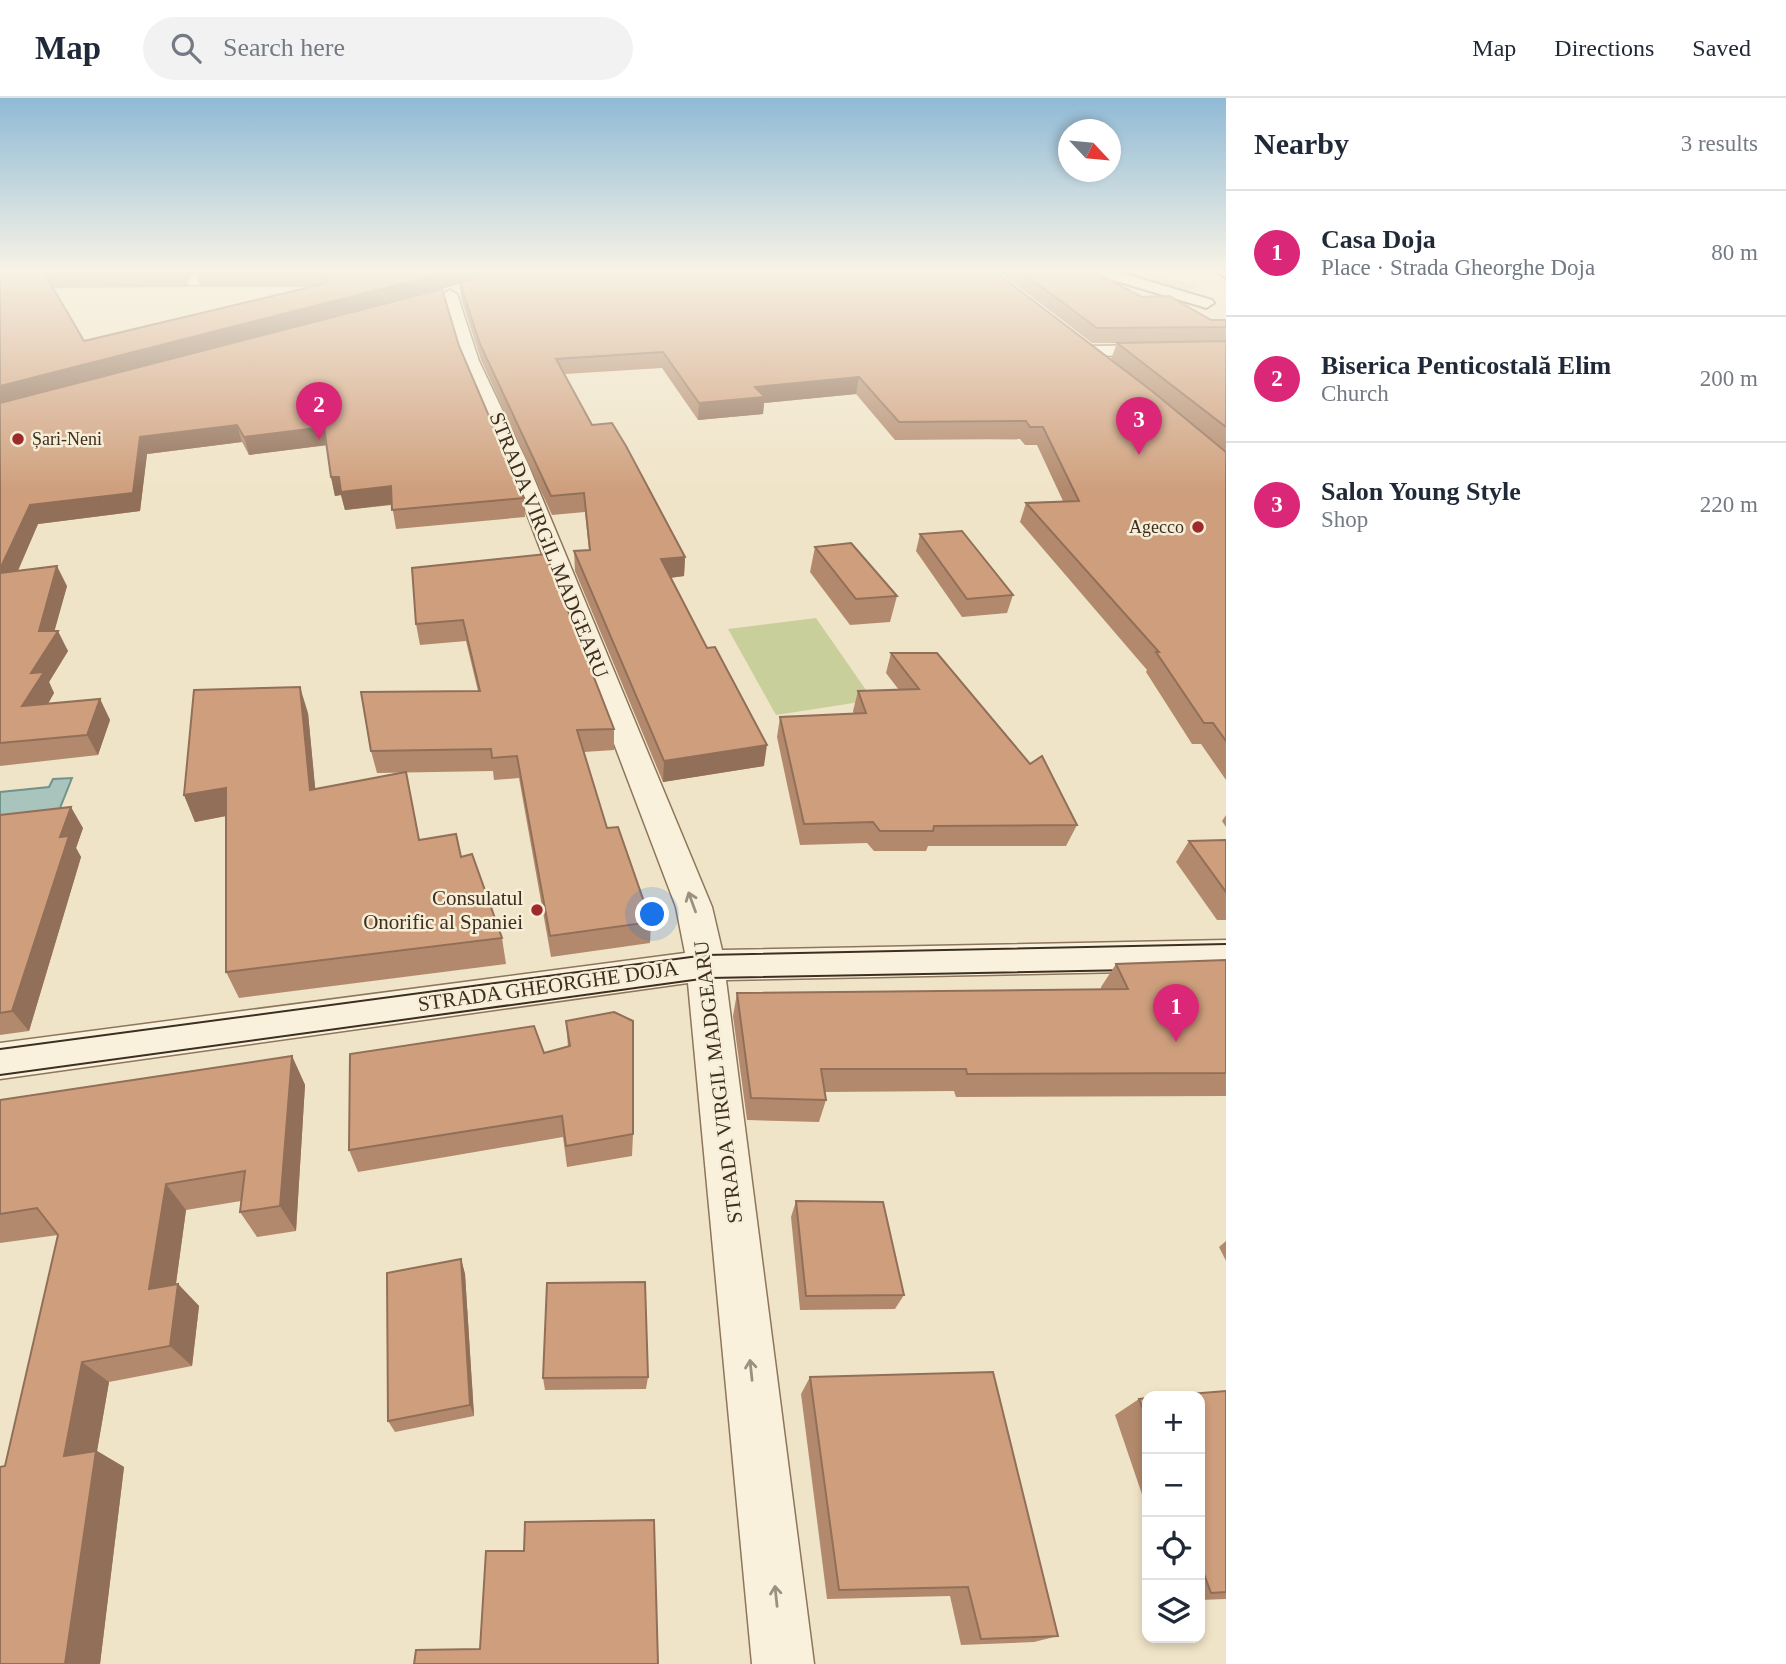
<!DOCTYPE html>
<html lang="en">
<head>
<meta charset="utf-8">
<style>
  body { margin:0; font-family:"Times New Roman",serif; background:#f2f2f3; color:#1f2937 }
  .controls { position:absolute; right:21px; bottom:21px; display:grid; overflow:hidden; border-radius:14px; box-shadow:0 4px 10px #0003 }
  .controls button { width:63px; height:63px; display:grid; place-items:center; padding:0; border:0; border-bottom:2px solid #e0e1e3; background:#fff; color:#1f2937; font:35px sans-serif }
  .compass { position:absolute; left:1058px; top:21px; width:63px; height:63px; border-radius:50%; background:#fff; box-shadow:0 4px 10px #0003; rotate:116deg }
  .you { position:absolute; left:653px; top:817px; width:24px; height:24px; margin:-18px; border:5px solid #fff; border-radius:50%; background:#1a73e8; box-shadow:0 0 0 10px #1a73e833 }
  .badge { display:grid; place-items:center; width:46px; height:46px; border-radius:50%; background:#db2777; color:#fff; font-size:23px; font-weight:700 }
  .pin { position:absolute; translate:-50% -58px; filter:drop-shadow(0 2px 4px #0008) }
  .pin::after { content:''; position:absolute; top:37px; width:24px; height:21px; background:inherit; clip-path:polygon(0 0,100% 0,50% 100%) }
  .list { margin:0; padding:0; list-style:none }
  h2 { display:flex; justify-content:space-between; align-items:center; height:91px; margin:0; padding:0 28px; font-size:30px }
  h2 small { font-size:23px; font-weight:400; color:#747a83 }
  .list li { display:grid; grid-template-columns:46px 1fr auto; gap:21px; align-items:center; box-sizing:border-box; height:126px; padding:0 28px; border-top:2px solid #e0e1e3 }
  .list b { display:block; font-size:26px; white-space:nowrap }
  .list p { margin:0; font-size:23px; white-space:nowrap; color:#747a83 }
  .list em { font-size:23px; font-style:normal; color:#747a83 }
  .icon { flex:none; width:38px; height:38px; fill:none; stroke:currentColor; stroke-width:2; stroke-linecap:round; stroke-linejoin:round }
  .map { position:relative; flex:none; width:1226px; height:1566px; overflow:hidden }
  header { display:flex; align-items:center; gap:42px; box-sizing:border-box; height:98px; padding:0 35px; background:#fff; border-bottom:2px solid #e0e1e3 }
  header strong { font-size:33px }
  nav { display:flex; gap:38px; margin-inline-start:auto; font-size:24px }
  .search { width:490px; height:63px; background:#f2f2f3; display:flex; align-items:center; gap:18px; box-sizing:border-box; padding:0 24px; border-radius:38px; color:#747a83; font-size:26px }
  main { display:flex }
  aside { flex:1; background:#fff }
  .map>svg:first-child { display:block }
  .green { fill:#c9cf9b }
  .water { fill:#a9c4bc; stroke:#6f938a; stroke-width:2 }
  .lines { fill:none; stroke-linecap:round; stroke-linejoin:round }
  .minor-casing { stroke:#8d765c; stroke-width:3 }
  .secondary-casing { stroke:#6f573f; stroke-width:4 }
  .minor { fill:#faf1dc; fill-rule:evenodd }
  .secondary { fill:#faf1dc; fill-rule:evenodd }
  .tram { stroke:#3d2e20; stroke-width:2 }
  .wall { fill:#b2896c }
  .shaded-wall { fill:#916f58 }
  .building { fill:#cf9f7d; stroke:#916f58; stroke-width:2 }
  .oneway { stroke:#9c907e }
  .poi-dot { fill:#9e2a2b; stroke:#f7eed8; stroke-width:2.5 }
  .labels { text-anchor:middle; stroke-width:5; stroke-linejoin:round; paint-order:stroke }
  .far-poi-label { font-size:18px; fill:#3d2e20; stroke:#f7eed8; text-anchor:start }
  .street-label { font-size:21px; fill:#3d2e20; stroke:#f7eed8 }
  .poi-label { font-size:21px; fill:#3d2e20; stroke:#f7eed8; text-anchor:end }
</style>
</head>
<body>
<header>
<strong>Map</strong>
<div class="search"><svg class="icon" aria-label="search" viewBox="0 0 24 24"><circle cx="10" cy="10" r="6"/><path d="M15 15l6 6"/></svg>Search here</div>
<nav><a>Map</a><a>Directions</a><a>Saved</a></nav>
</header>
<main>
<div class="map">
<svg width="1226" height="1566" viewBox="0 0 1226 1566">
  <rect width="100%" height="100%" fill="#f0e4c8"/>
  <g class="green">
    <polygon points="1106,172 1119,172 1204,187 1190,191 1187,195"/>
    <polygon points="816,520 873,602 776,617 728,531"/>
  </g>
  <polygon class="water" points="72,680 58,715 0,721 0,694 49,689 53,681"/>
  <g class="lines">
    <defs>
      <g id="minor">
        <polygon points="199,172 214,172 199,187 189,187 187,184"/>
        <polygon points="450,192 457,196 479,263 528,366 712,809 722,852 1226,842 1226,872 726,882 814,1566 752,1566 688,885 0,981 0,945 685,855 676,809 508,366 463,263 443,196"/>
        <polygon points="1226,246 1226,256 1090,258 1082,253 1090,248"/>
      </g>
      <polygon id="secondary" points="1087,172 1111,172 1212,202 1214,205 1206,210 1200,208 1089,175"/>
    </defs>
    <use href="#minor" class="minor-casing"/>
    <use href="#secondary" class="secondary-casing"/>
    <use href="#minor" class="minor"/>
    <use href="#secondary" class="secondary"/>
    <g class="tram">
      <polyline points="1213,172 1226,181"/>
      <polyline points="0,951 706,857 1226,846"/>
      <polyline points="0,977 708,880 1131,872"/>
    </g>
  </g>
  <g class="wall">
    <polygon points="0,172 195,172 186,182 188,189 53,190 84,243 313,189 200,189 196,175 993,172 1226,354 1226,682 1201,646 1192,646 1146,574 1147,572 1020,424 1026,405 1063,403 1037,347 1025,347 1020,341 895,342 856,296 764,305 763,316 698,322 662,270 565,276 592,327 685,459 684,478 670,480 764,668 663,684 575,473 574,453 589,452 585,414 552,417 481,262 461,200 460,185 461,185 442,191 459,248 524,400 525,419 396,431 392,407 345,412 341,397 335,398 331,379 327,347 249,357 242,344 147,356 140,413 38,426 18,473 67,488 54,533 68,553 49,584 54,595 48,606 100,601 110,622 98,657 0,668"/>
    <polygon points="997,172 1090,172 1142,199 1211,222 1226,222 1226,353 1111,261 1117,245 1092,245"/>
    <polygon points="920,436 1013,497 1007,515 962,519 916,453"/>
    <polygon points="815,449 897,498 890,524 850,527 810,474"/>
    <polygon points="412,470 614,631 614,652 584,654 607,730 651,824 650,845 551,859 519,680 494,682 493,673 377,675 371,653 478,593 466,543 420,547 416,526"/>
    <polygon points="891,555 1077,727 1066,748 928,748 926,753 874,753 867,745 800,747 777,639 780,619 854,616 853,613 858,593 899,592 886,575"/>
    <polygon points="308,615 315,691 420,742 461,759 502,840 506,866 239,900 226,874 226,718 195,724 184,697"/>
    <polygon points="0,717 83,730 76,750 81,759 29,933 0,937"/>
    <polygon points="1226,717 1226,729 1222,723"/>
    <polygon points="1226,742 1226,822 1217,822 1176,764 1189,743"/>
    <polygon points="1226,862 1226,998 956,999 954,993 825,994 826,1002 819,1024 747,1022 733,918 737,895 1101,891 1101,889 1116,866"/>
    <polygon points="566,923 633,1036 632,1058 567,1069 563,1039 358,1074 349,1052 544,955 568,949"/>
    <polygon points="292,958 305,987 296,1133 257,1139 240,1114 241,1103 186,1112 176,1186 178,1186 199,1208 192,1268 109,1284 97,1353 124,1369 100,1566 0,1566 58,1137 0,1145 0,1002"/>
    <polygon points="796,1103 904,1197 895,1211 800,1212 791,1119"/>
    <polygon points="1226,1143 1226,1163 1219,1149"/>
    <polygon points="461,1161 465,1176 474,1318 395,1334 388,1323"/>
    <polygon points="648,1279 646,1291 545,1292 543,1280"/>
    <polygon points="810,1279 1058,1538 1034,1544 961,1547 950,1498 827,1501 801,1296"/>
    <polygon points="1226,1293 1226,1501 1200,1502 1200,1298"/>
    <polygon points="1147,1300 1147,1411 1115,1317 1139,1301"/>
  </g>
  <g class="shaded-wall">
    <polygon points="181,172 195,172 186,182 184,175"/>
    <polygon points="456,172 499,172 444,190 0,306 0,288"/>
    <polygon points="859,279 856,296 764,305 763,316 698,322 699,305 755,289"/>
    <polygon points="237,327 242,344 147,356 140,413 38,426 8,495 0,480 0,471 30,407 140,339"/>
    <polygon points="324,329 328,347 249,357 244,339"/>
    <polygon points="331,379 339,379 391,388 394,406 345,412 341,397 335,398"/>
    <polygon points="685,459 684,478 660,481 661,461"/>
    <polygon points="57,468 67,488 52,542 58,533 68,553 49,584 54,595 34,629 22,608 31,575 39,533"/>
    <polygon points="300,589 308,615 318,719 310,692"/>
    <polygon points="100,601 110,622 98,657 87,637"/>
    <polygon points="767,647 764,668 663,684 664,663"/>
    <polygon points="226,690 236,716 195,724 184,697"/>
    <polygon points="71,709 83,730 76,750 81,759 29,933 12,913 60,739"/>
    <polygon points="292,958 305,987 296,1133 280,1108"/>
    <polygon points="166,1086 186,1112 172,1214 149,1191"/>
    <polygon points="461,1161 465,1176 474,1318 470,1307"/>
    <polygon points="178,1186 199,1208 192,1268 170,1248"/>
    <polygon points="82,1264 109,1284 97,1353 124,1369 100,1566 65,1566 64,1358"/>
  </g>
  <g class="building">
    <polygon points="0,172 182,172 184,175 45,176 84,243 327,185 326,175 196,175 199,172 456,172 0,288"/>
    <polygon points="497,172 993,172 1152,293 1226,354 1226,643 1213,625 1204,625 1156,554 1159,554 1026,405 1079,403 1043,329 1030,329 1026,323 899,324 859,279 755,289 765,299 699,305 663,254 556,261 592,327 612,325 626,348 685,459 661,461 707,550 715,549 767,647 664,663 574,453 590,452 584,395 551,398 480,246 460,185"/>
    <polygon points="1019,172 1090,172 1142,199 1169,198 1211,222 1226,222 1226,229 1097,230"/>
    <polygon points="442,191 459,248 524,400 392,412 391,388 341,394 339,379 331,379 324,329 244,339 237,327 140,339 133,395 30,407 0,471 0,305"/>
    <polygon points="1226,243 1226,329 1117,245"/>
    <polygon points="962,433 1013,497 967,501 920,436"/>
    <polygon points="851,445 897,498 856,501 815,449"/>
    <polygon points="546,456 614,631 577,632 607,730 618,729 651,824 550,838 517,658 492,660 491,651 371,653 361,594 480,593 463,522 416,526 412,470"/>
    <polygon points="57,468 39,533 58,533 31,575 44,574 22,608 100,601 87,637 0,645 0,475"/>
    <polygon points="891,555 937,555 1030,666 1042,658 1077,727 934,728 933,733 880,733 873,724 804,726 780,619 866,615 858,593 919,591"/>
    <polygon points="300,589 310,692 406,674 419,742 456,736 461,759 472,756 502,840 226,874 226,690 184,697 194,592"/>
    <polygon points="71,709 60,739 69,738 12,913 0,915 0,717"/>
    <polygon points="1226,742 1226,794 1189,743"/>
    <polygon points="1226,862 1226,975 967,976 966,971 821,971 826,1002 751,1000 737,895 1128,891 1116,866"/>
    <polygon points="614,914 633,923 633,1036 566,1048 562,1018 349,1052 350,956 534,928 544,955 570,948 566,923"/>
    <polygon points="292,958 280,1108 240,1114 245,1073 166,1086 149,1191 178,1186 170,1248 82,1264 64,1358 96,1353 65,1566 0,1566 0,1369 5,1368 58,1137 37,1110 0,1116 0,1002"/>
    <polygon points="796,1103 883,1104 904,1197 806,1198"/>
    <polygon points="461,1161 470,1307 388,1323 387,1175"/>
    <polygon points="645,1184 648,1279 543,1280 547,1185"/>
    <polygon points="993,1274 1058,1538 981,1541 968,1489 839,1492 810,1279"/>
    <polygon points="1226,1293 1226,1494 1211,1495 1200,1465 1200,1298 1165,1298"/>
    <polygon points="1147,1300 1147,1322 1139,1301"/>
    <polygon points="654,1422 658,1566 414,1566 416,1552 480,1551 486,1453 524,1453 525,1424"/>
  </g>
  <defs><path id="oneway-shaft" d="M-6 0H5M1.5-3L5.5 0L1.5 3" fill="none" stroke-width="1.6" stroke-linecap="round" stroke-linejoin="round" transform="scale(1.75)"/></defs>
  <g class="oneway">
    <use href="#oneway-shaft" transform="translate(692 804) rotate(-110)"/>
    <use href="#oneway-shaft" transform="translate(751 1272) rotate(-96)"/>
    <use href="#oneway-shaft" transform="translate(776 1498) rotate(-96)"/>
  </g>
  <linearGradient id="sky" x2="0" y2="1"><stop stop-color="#8fbad6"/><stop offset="0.44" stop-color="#f8f3e6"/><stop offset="1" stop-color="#f8f3e6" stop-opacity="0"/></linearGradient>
  <rect width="1226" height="392" fill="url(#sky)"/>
  <g class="poi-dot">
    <circle cx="18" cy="341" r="7"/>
    <circle cx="1198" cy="429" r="7"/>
    <circle cx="537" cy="812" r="7"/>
  </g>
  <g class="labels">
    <g class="far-poi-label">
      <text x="32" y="347">Șari-Neni</text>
      <text x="1184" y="435" text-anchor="end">Agecco</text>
    </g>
    <g class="street-label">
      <text transform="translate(549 447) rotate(68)" y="7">STRADA VIRGIL MADGEARU</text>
      <text transform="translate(548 888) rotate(-8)" y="7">STRADA GHEORGHE DOJA</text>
      <text transform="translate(718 984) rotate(-97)" y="7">STRADA VIRGIL MADGEARU</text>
    </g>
    <g class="poi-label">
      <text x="523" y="807">Consulatul<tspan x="523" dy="24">Onorific al Spaniei</tspan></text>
    </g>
  </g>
</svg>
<div class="controls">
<button>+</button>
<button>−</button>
<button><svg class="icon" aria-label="locate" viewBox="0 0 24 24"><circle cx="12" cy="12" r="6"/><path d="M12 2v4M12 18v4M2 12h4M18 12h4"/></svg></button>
<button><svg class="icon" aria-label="layers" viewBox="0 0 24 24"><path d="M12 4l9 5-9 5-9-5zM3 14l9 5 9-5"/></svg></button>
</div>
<svg class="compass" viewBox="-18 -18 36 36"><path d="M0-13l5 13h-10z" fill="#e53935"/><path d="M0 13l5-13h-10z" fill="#747a83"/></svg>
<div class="you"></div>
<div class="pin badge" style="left:1176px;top:944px">1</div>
<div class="pin badge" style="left:319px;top:342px">2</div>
<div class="pin badge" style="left:1139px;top:357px">3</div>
</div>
<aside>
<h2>Nearby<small>3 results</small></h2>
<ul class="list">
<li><span class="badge">1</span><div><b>Casa Doja</b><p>Place · Strada Gheorghe Doja</p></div><em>80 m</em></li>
<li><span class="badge">2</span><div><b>Biserica Penticostală Elim</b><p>Church</p></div><em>200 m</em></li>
<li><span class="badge">3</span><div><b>Salon Young Style</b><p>Shop</p></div><em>220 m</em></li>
</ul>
</aside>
</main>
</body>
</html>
